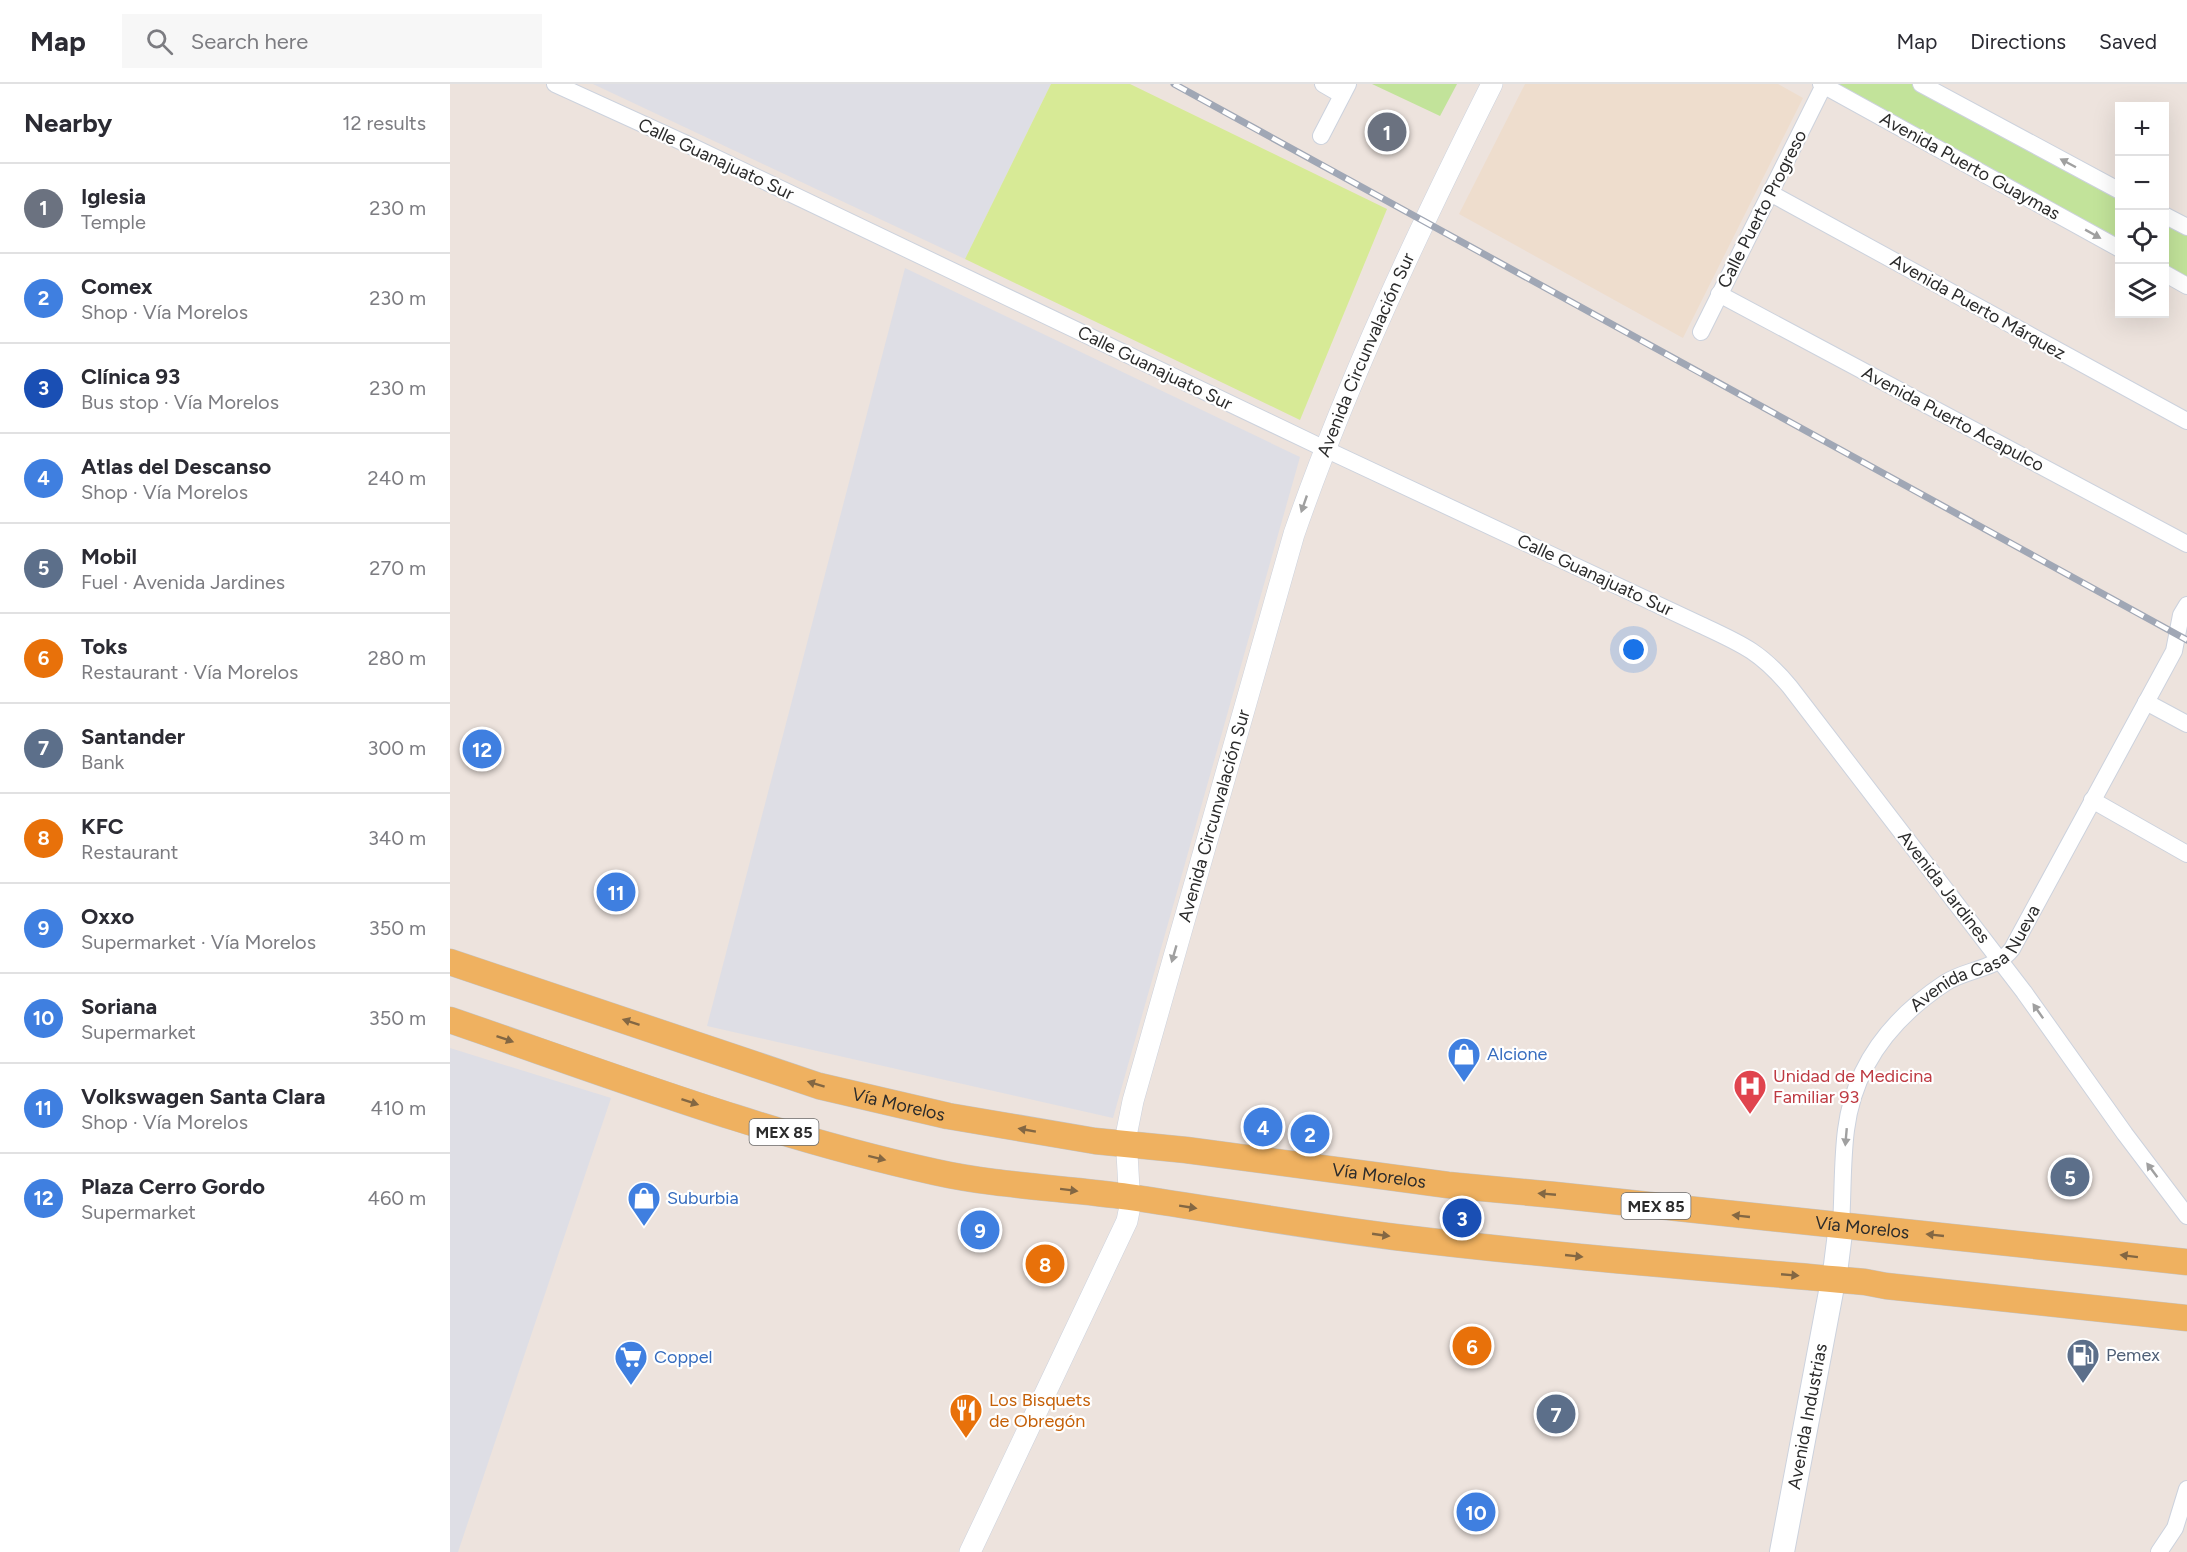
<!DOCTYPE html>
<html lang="en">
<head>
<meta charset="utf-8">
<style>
  body { margin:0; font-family:Figtree,sans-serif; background:#f7f7f7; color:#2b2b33 }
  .controls { position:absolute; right:18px; top:18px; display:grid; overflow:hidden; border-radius:0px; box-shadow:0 6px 24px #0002 }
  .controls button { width:54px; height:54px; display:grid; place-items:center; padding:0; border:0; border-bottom:2px solid #e1e1e2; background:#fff; color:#2b2b33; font:30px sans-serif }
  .you { position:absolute; left:1184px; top:566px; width:21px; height:21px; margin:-15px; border:4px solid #fff; border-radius:50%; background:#1a73e8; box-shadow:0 0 0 9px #1a73e833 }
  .badge { display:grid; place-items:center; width:39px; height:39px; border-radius:50%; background:#3f87f8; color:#fff; font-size:20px; font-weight:700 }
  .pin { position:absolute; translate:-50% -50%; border:3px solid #fff; box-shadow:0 2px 6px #0006 }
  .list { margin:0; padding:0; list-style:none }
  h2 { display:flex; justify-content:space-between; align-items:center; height:78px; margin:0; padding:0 24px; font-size:26px }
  h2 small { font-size:20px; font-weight:400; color:#7c7c81 }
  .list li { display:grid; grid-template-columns:39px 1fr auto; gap:18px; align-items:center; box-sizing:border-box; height:90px; padding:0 24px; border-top:2px solid #e1e1e2 }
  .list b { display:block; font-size:22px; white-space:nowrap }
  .list p { margin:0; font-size:20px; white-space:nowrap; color:#7c7c81 }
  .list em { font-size:20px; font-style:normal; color:#7c7c81 }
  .icon { flex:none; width:33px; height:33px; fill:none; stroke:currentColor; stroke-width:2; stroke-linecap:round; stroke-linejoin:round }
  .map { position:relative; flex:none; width:1737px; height:1468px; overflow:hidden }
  header { display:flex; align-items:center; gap:36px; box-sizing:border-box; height:84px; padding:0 30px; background:#fff; border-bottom:2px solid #e1e1e2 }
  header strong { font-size:28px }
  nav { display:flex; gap:33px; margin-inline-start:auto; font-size:21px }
  .search { width:420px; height:54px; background:#f7f7f7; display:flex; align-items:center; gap:15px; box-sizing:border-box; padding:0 21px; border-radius:0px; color:#7c7c81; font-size:22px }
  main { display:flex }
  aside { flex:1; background:#fff }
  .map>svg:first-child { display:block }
  .industrial { fill:#dedee5 }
  .education { fill:#eeddcd }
  .green { fill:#c2e39a }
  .pitch { fill:#d7ea96 }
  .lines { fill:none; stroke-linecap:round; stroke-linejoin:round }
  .minor-casing { stroke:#ccd2dd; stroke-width:18 }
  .tertiary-casing { stroke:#ccd2dd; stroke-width:22 }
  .secondary-casing { stroke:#ccd2dd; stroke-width:26 }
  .primary-casing { stroke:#c4c4c4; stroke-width:27 }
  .minor { stroke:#fff; stroke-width:16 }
  .tertiary { stroke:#fff; stroke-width:21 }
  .secondary { stroke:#fff; stroke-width:24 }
  .primary { stroke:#efb160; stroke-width:26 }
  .rail-casing { stroke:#a0a7b5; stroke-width:7 }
  .rail { stroke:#fff; stroke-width:4.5; stroke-dasharray:14; stroke-linecap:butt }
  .oneway { fill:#a0a0a0 }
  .oneway2 { fill:#836743 }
  .labels { text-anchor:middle; stroke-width:4.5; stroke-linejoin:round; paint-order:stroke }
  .shield { fill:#fff; stroke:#6b6b6b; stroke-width:1.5 }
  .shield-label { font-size:16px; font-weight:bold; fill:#2b2b2b }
  .street-label { font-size:18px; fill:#2b2b2b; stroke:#fff }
  .shop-label { font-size:18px; fill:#366cbe; stroke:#fff; text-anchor:start }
  .health-label { font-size:18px; fill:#be3a42; stroke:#fff; text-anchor:start }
  .service-label { font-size:18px; fill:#4e5e75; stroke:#fff; text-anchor:start }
  .food-label { font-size:18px; fill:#c56008; stroke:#fff; text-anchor:start }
</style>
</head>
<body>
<header>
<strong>Map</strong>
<div class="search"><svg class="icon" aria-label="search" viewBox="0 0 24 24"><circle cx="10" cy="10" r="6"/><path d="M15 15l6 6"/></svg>Search here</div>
<nav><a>Map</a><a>Directions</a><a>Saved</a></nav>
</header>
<main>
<aside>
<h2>Nearby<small>12 results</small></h2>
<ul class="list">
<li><span class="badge" style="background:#6b7280">1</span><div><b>Iglesia</b><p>Temple</p></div><em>230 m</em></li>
<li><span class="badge" style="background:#3f7fe0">2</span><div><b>Comex</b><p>Shop · Vía Morelos</p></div><em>230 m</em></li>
<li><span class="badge" style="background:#1a4fb4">3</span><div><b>Clínica 93</b><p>Bus stop · Vía Morelos</p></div><em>230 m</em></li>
<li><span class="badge" style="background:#3f7fe0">4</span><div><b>Atlas del Descanso</b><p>Shop · Vía Morelos</p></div><em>240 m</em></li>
<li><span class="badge" style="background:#5c6f8a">5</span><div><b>Mobil</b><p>Fuel · Avenida Jardines</p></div><em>270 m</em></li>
<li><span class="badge" style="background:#e8710a">6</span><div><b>Toks</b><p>Restaurant · Vía Morelos</p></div><em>280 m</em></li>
<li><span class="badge" style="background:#5c6f8a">7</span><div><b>Santander</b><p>Bank</p></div><em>300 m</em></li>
<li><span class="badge" style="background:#e8710a">8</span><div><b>KFC</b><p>Restaurant</p></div><em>340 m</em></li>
<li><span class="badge" style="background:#3f7fe0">9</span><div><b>Oxxo</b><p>Supermarket · Vía Morelos</p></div><em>350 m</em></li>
<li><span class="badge" style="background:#3f7fe0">10</span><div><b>Soriana</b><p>Supermarket</p></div><em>350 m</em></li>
<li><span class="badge" style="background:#3f7fe0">11</span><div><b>Volkswagen Santa Clara</b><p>Shop · Vía Morelos</p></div><em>410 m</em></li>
<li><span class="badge" style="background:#3f7fe0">12</span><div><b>Plaza Cerro Gordo</b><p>Supermarket</p></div><em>460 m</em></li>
</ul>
</aside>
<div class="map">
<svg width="1737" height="1468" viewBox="0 0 1737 1468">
  <rect width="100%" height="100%" fill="#ede3dd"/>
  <g class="industrial">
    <polygon points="143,0 601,0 515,175"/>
    <polygon points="455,184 850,373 663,1034 257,942"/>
    <polygon points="0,964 161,1014 8,1468 0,1468"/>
  </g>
  <polygon class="education" points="1075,0 1328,0 1353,14 1233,254 1009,130"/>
  <g class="green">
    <polygon points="922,0 1007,0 990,32"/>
    <polygon points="1385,0 1464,0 1669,112 1669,157"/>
    <polygon points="1714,136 1737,149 1737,194 1715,182"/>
  </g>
  <polygon class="pitch" points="601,0 680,0 937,125 850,336 515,175"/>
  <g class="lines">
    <defs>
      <g id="minor">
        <path d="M 105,0 L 241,62 L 875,365 L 1251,541 C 1292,560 1311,568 1340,603 L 1574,908 L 1675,1050 L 1737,1132"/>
        <polyline points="873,0 892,11"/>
        <polyline points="1371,0 1670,165"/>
        <polyline points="1471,0 1670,107"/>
        <polyline points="871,52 898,0"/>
        <polyline points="1320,109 1737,337"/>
        <polyline points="1714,131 1737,143"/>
        <polyline points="1714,189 1737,202"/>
        <polyline points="1269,210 1737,460"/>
        <polyline points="1251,248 1374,1"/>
        <polyline points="1696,618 1737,640"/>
        <polyline points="1642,716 1737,770"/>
        <path id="s1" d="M 1391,1141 C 1393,1110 1392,1077 1396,1046 C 1404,982 1442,934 1495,899 C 1516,885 1546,886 1562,865 L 1724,567 L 1731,531 L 1737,521"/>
        <polyline points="1709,1468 1725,1444 1737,1405"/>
      </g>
      <g id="tertiary">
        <path id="s2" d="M 520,1468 L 677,1137 L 680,1122 L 676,1052 L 683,1017 L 844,450 C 898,295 968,147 1042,0"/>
      </g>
      <g id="secondary">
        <path id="s3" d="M 1332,1468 L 1386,1181 L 1391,1141"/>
      </g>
      <g id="primary">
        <path id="s4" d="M 0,878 L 369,1002 L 498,1032 L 645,1057 L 736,1066 L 998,1101 L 1105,1111 L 1737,1178"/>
        <path d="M 0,936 C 160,991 320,1052 485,1088 C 547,1102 616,1104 679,1113 C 768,1126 856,1142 945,1153 C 1101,1172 1258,1184 1415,1198 L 1436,1202 L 1737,1234"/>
      </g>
    </defs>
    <use href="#minor" class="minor-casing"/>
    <use href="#tertiary" class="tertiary-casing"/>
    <use href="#secondary" class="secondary-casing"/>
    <use href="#primary" class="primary-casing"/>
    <use href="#minor" class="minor"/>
    <use href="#tertiary" class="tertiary"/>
    <use href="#secondary" class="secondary"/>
    <use href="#primary" class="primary"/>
    <defs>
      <polyline id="rail" points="724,0 1737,556"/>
    </defs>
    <use href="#rail" class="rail-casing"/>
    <use href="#rail" class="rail"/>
  </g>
  <defs><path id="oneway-solid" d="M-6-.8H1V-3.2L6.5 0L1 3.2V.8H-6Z" transform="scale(1.5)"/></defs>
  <g class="oneway">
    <use href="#oneway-solid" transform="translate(1618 79) rotate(-152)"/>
    <use href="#oneway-solid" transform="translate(1643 150) rotate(29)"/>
    <use href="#oneway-solid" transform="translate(854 420) rotate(109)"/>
    <use href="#oneway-solid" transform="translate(724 870) rotate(106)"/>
    <use href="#oneway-solid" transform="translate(1588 927) rotate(-125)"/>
    <use href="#oneway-solid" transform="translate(1396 1053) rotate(95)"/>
    <use href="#oneway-solid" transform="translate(1702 1086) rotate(-127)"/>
  </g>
  <g class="oneway2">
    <use href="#oneway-solid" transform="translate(181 938) rotate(-162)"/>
    <use href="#oneway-solid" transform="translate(55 955) rotate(19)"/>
    <use href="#oneway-solid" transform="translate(366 1000) rotate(-163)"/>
    <use href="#oneway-solid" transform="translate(240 1018) rotate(18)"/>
    <use href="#oneway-solid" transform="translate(577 1046) rotate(-170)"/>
    <use href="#oneway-solid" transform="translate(427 1074) rotate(14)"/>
    <use href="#oneway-solid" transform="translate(619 1106) rotate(7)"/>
    <use href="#oneway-solid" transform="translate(1097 1110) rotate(-175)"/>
    <use href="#oneway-solid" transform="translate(738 1123) rotate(9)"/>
    <use href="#oneway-solid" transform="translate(1291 1132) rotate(-174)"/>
    <use href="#oneway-solid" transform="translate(931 1151) rotate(8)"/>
    <use href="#oneway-solid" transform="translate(1485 1151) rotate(-174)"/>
    <use href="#oneway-solid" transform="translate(1124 1172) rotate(6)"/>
    <use href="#oneway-solid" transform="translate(1679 1172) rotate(-173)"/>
    <use href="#oneway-solid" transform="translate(1340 1191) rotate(5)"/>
  </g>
  <defs>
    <symbol id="shop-pin" viewBox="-11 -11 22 30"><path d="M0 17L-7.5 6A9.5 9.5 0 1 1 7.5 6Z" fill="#3f7fe0" stroke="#fff"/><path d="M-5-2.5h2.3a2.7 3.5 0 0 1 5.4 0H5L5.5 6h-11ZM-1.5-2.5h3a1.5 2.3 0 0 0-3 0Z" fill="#fff"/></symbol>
    <symbol id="hospital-pin" viewBox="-11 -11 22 30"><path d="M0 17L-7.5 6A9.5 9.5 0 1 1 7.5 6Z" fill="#e0444e" stroke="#fff"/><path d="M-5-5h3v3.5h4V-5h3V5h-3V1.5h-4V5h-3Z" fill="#fff"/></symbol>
    <symbol id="fuel-pin" viewBox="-11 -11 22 30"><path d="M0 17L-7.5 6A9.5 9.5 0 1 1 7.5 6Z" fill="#5c6f8a" stroke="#fff"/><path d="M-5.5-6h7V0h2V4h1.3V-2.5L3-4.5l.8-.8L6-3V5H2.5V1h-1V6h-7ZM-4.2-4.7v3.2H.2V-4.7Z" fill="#fff"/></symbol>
    <symbol id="supermarket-pin" viewBox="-11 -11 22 30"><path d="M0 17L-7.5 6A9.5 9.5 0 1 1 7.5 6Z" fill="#3f7fe0" stroke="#fff"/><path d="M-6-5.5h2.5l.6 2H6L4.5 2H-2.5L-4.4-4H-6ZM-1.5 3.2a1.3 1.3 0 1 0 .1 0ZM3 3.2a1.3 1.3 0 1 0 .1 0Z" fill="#fff"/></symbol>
    <symbol id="restaurant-pin" viewBox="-11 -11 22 30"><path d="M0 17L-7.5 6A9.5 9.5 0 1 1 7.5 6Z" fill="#e8710a" stroke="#fff"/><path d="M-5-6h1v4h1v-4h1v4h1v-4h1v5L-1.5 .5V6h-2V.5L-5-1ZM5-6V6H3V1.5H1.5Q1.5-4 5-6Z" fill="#fff"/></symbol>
  </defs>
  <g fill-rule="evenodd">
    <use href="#shop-pin" x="995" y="951" width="38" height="52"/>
    <use href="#hospital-pin" x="1281" y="983" width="38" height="52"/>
    <use href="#shop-pin" x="175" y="1095" width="38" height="52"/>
    <use href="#fuel-pin" x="1614" y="1252" width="38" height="52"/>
    <use href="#supermarket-pin" x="162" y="1254" width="38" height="52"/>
    <use href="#restaurant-pin" x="497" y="1307" width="38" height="52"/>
  </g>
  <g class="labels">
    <g class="shield">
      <rect x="299.5" y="1035" width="69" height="26" rx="4.5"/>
      <rect x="1171.5" y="1109" width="69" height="26" rx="4.5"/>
    </g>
    <g class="shield-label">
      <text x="334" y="1054">MEX 85</text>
      <text x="1206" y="1128">MEX 85</text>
    </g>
    <g class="street-label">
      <text transform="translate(266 75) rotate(25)" y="6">Calle Guanajuato Sur</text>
      <text transform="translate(1520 82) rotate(29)" y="6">Avenida Puerto Guaymas</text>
      <text transform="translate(1312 125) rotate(-63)" y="6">Calle Puerto Progreso</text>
      <text transform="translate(1528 223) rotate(29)" y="6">Avenida Puerto Márquez</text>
      <text dy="6" stroke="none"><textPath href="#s2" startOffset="1270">Avenida Circunvalación Sur</textPath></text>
      <text transform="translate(705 284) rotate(26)" y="6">Calle Guanajuato Sur</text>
      <text transform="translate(1503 335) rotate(28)" y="6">Avenida Puerto Acapulco</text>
      <text transform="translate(1145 491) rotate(25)" y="6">Calle Guanajuato Sur</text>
      <text dy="6" stroke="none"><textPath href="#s2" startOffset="784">Avenida Circunvalación Sur</textPath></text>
      <text transform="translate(1494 803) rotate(52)" y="6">Avenida Jardines</text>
      <text dy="6" stroke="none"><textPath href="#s1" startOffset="320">Avenida Casa Nueva</textPath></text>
      <text dy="6" stroke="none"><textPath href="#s4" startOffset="471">Vía Morelos</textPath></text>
      <text dy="6" stroke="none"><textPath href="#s4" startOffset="957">Vía Morelos</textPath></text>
      <text dy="6" stroke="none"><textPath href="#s4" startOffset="1443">Vía Morelos</textPath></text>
      <text dy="6" stroke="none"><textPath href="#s3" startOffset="138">Avenida Industrias</textPath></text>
    </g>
    <g class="shop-label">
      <text x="1037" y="976">Alcione</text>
      <text x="217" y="1120">Suburbia</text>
      <text x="204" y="1279">Coppel</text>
    </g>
    <g class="health-label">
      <text x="1323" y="998">Unidad de Medicina<tspan x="1323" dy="21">Familiar 93</tspan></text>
    </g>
    <g class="service-label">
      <text x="1656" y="1277">Pemex</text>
    </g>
    <g class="food-label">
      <text x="539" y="1322">Los Bisquets<tspan x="539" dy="21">de Obregón</tspan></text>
    </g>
  </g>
</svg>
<div class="controls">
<button>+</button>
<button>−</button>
<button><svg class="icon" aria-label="locate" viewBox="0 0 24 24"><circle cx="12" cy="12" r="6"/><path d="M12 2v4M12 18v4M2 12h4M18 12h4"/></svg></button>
<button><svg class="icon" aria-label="layers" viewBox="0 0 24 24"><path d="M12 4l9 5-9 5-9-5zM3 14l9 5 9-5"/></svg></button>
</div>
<div class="you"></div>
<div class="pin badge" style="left:937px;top:48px;background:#6b7280">1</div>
<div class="pin badge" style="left:860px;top:1050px;background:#3f7fe0">2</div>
<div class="pin badge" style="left:1012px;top:1134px;background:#1a4fb4">3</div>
<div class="pin badge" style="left:813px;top:1043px;background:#3f7fe0">4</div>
<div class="pin badge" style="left:1620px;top:1093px;background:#5c6f8a">5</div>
<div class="pin badge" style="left:1022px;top:1262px;background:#e8710a">6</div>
<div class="pin badge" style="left:1106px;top:1330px;background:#5c6f8a">7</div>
<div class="pin badge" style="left:595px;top:1180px;background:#e8710a">8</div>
<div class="pin badge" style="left:530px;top:1146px;background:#3f7fe0">9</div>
<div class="pin badge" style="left:1026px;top:1428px;background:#3f7fe0">10</div>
<div class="pin badge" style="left:166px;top:808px;background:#3f7fe0">11</div>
<div class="pin badge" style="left:32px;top:665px;background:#3f7fe0">12</div>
</div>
</main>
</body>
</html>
